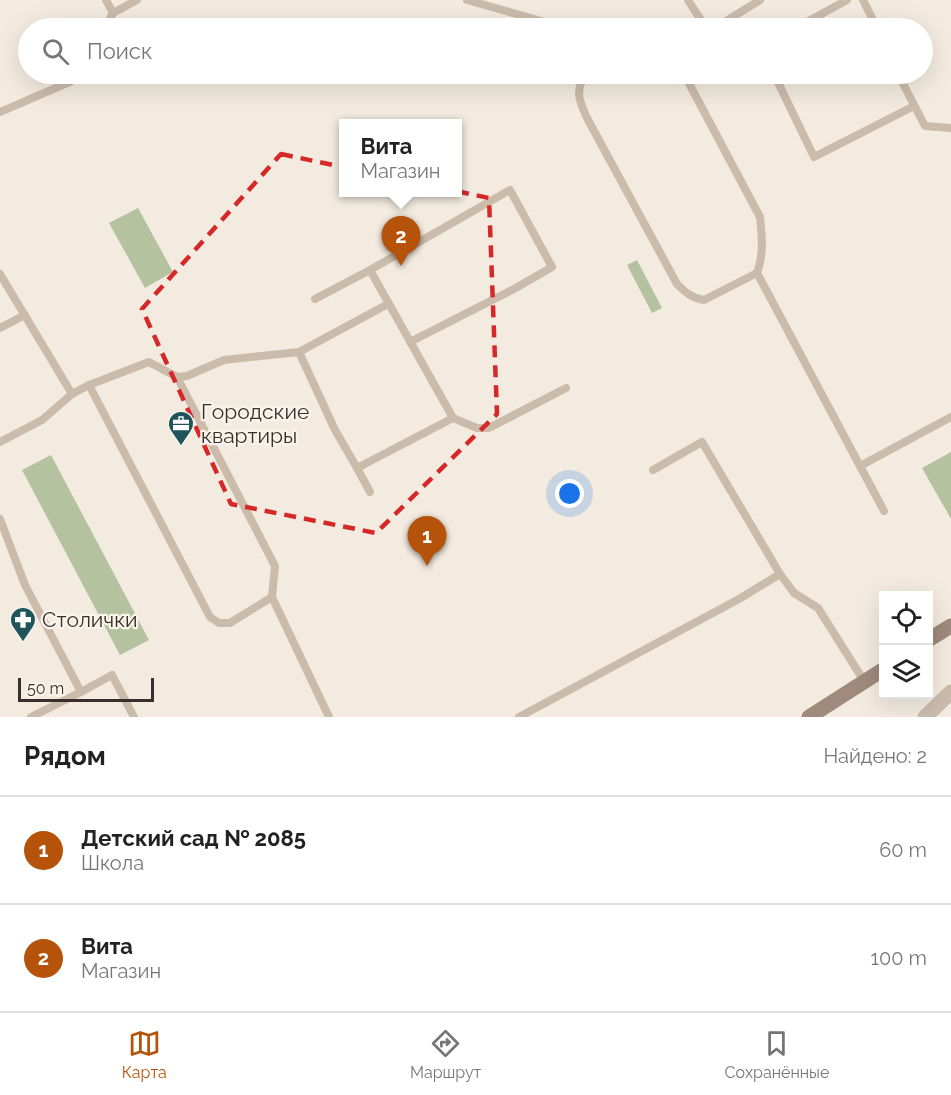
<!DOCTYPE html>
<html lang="ru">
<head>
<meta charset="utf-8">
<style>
  body { margin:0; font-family:Raleway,sans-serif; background:#f2f2f2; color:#222 }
  .controls { position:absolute; right:18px; bottom:18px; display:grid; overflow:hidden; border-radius:0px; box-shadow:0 6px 24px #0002 }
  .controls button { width:54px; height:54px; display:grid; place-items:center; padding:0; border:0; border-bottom:2px solid #e0e0e0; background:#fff; color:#222; font:30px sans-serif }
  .scale { position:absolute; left:18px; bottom:15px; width:136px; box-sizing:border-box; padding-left:6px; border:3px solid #392f2a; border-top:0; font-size:16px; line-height:21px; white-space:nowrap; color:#392f2a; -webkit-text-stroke:4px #faf4ec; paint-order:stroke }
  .you { position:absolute; left:570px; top:494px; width:21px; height:21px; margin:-15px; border:4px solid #fff; border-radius:50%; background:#1a73e8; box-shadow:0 0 0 9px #1a73e833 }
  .badge { display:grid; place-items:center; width:39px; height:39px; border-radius:50%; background:#b45309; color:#fff; font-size:20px; font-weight:700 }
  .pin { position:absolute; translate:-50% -50px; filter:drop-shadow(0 2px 3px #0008) }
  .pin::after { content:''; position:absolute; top:32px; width:21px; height:18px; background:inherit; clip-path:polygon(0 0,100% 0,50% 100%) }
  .popup { position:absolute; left:339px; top:119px; width:123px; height:78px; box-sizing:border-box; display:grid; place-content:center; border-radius:0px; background:#fff; filter:drop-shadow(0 2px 4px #0005); font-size:20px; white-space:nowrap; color:#767676 }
  .popup b { font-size:22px; color:#222 }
  .popup::after { content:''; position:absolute; left:50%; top:100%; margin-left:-12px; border:12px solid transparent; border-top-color:#fff }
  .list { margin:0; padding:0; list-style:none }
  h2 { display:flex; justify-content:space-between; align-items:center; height:78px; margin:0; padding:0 24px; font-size:26px }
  h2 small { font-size:20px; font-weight:400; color:#767676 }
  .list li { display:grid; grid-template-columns:39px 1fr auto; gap:18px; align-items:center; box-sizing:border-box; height:108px; padding:0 24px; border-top:2px solid #e0e0e0 }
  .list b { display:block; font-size:22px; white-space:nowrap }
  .list p { margin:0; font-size:20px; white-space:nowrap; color:#767676 }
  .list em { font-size:20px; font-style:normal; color:#767676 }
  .icon { flex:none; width:33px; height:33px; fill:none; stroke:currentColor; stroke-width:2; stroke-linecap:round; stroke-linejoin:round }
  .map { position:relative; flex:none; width:951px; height:717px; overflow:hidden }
  .search { position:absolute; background:#fff; box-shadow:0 6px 24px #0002; left:18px; right:18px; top:18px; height:66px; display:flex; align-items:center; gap:15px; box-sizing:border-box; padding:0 21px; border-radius:33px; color:#767676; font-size:22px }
  .sheet { height:294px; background:#fff }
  nav { display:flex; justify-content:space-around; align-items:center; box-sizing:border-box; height:84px; border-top:2px solid #e0e0e0; background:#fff; font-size:16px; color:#767676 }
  nav a { display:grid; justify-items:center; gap:3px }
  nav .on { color:#b45309 }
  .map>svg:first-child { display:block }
  .park { fill:#b5c29f }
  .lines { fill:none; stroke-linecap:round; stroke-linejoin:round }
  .lane { stroke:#cbbbab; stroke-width:8 }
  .street { stroke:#cbbbab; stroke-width:15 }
  .secondary { stroke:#9f8a7c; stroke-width:15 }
  .marked { fill:none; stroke:#d62828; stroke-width:4.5; stroke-dasharray:12 8; stroke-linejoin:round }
  .labels { text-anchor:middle; stroke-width:4.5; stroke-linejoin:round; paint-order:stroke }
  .poi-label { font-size:21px; fill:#392f2a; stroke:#faf4ec; text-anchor:start }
</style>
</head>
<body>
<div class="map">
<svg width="951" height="717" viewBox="0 0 951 717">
  <rect width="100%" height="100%" fill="#f3ebdf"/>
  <g class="park">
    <polygon points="138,208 173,272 145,288 109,223"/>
    <polygon points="637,260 662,308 652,313 627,265"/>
    <polygon points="951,452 951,519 922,468"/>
    <polygon points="51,455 149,640 120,655 22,470"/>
  </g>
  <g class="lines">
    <g class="lane">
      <polyline points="106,0 113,13"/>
      <polyline points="467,0 566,28"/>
      <polyline points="688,0 706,28"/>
      <polyline points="863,0 877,28"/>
      <polyline points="105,28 113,13 137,0"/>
      <polyline points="715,28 760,0"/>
      <polyline points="796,28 847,0"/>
      <path d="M 585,74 C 575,92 579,100 587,118 L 677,284 C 686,293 692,298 704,300 L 757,273"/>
      <path d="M 684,74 L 760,217 C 762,237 764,254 757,273 L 860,466 L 951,417"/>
      <polyline points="774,74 814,157 914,106"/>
      <polyline points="898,74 925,126 951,128"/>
      <polyline points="0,112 81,77 83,74"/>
      <polyline points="370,270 453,418"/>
      <polyline points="0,274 72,394"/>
      <polyline points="315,299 370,270 510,190 552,267 514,289 410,342"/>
      <polyline points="0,328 25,315"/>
      <polyline points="299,352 335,430 357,468 453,418 477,428 489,428 566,388"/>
      <polyline points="89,385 210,617 219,623 230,623 272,597 275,566 177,377"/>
      <polyline points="0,442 42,420 72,394 89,385 149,362 177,377 187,376 224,360 299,352 388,304"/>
      <polyline points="860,466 884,511"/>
      <polyline points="357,468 370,492"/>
      <polyline points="653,470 702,442 780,574 794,593 818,608 864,681"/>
      <polyline points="0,519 25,585 81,692 31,717"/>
      <polyline points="272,597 329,717"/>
      <polyline points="81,692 112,675 134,717"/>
      <polyline points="519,717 739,599 780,574"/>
    </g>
    <polyline class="street" points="925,717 951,692"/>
    <g class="secondary">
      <polyline points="928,640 951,626"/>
      <polyline points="809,717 884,669"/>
    </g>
  </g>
  <path class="marked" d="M 281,154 L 489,198 L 497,414 L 376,533 L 231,504 L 142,309 Z"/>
  <defs>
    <symbol id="office-pin" viewBox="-11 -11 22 30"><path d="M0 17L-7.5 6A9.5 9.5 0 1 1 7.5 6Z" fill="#1f545b" stroke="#faf4ec"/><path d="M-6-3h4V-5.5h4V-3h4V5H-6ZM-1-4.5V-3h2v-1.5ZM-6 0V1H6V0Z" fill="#fff"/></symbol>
    <symbol id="pharmacy-pin" viewBox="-11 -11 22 30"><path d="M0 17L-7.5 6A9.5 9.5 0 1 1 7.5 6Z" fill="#1f545b" stroke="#faf4ec"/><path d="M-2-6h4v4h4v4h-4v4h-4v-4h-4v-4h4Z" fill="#fff"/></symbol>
  </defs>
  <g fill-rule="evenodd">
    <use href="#office-pin" x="166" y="409" width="30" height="40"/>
    <use href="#pharmacy-pin" x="8" y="605" width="30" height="40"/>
  </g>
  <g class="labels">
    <g class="poi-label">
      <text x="201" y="419">Городские<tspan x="201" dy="24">квартиры</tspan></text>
      <text x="42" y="627">Столички</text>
    </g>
  </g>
</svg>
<div class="controls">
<button><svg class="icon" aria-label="locate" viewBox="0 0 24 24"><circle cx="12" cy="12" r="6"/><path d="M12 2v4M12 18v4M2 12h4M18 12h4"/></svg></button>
<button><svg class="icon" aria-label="layers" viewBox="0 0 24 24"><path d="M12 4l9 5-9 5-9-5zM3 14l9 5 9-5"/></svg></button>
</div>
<div class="scale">50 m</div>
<div class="you"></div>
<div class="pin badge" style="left:427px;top:566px">1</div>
<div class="pin badge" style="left:401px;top:266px">2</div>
<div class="popup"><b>Вита</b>Магазин</div>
<div class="search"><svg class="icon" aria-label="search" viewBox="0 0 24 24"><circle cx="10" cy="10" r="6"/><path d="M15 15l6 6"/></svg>Поиск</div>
</div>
<section class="sheet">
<h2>Рядом<small>Найдено: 2</small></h2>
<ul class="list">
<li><span class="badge">1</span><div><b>Детский сад № 2085</b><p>Школа</p></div><em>60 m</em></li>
<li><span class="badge">2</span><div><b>Вита</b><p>Магазин</p></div><em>100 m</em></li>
</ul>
</section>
<nav>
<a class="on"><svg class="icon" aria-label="map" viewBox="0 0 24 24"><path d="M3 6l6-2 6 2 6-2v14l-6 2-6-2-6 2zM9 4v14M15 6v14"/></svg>Карта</a>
<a><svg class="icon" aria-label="directions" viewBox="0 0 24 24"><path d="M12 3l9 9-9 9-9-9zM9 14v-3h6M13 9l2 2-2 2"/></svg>Маршрут</a>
<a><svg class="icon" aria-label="saved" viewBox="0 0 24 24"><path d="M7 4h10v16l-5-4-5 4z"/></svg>Сохранённые</a>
</nav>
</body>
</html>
